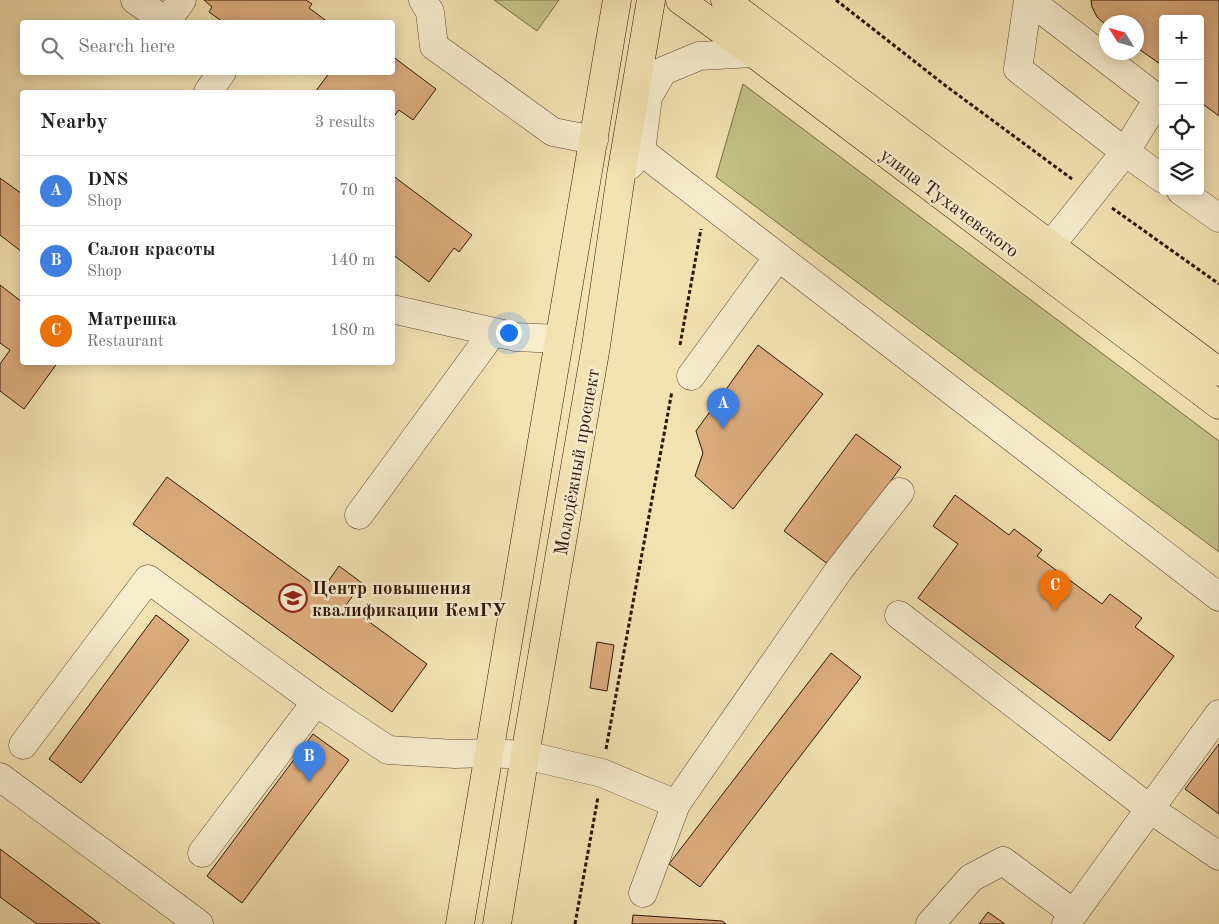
<!DOCTYPE html>
<html lang="en">
<head>
<meta charset="utf-8">
<style>
  body { margin:0; font-family:"Old Standard TT",serif; background:#f2f2f2; color:#222 }
  .controls { position:absolute; right:15px; top:15px; display:grid; overflow:hidden; border-radius:5px; box-shadow:0 2px 12px #0003 }
  .controls button { width:45px; height:45px; display:grid; place-items:center; padding:0; border:0; border-bottom:1px solid #e0e0e0; background:#fff; color:#222; font:25px sans-serif }
  .compass { position:absolute; left:1099px; top:15px; width:45px; height:45px; border-radius:50%; background:#fff; box-shadow:0 2px 12px #0003; rotate:307deg }
  .you { position:absolute; left:508px; top:332px; width:18px; height:18px; margin:-12px; border:4px solid #fff; border-radius:50%; background:#1a73e8; box-shadow:0 0 0 8px #1a73e833 }
  .badge { display:grid; place-items:center; width:32px; height:32px; border-radius:50%; background:#8f2418; color:#fff; font-size:16px; font-weight:700 }
  .pin { position:absolute; translate:-50% -41px; filter:drop-shadow(0 1px 2px #0008) }
  .pin::after { content:''; position:absolute; top:26px; width:18px; height:15px; background:inherit; clip-path:polygon(0 0,100% 0,50% 100%) }
  .list { margin:0; padding:0; list-style:none }
  h2 { display:flex; justify-content:space-between; align-items:center; height:65px; margin:0; padding:0 20px; font-size:21px }
  h2 small { font-size:16px; font-weight:400; color:#767676 }
  .list li { display:grid; grid-template-columns:32px 1fr auto; gap:15px; align-items:center; box-sizing:border-box; height:70px; padding:0 20px; border-top:1px solid #e0e0e0 }
  .list b { display:block; font-size:19px; white-space:nowrap }
  .list p { margin:0; font-size:16px; white-space:nowrap; color:#767676 }
  .list em { font-size:16px; font-style:normal; color:#767676 }
  .icon { flex:none; width:28px; height:28px; fill:none; stroke:currentColor; stroke-width:2; stroke-linecap:round; stroke-linejoin:round }
  .map { position:relative; flex:none; width:1219px; height:924px; overflow:hidden }
  .search { position:absolute; background:#fff; box-shadow:0 2px 12px #0003; left:20px; top:20px; width:375px; height:55px; display:flex; align-items:center; gap:12px; box-sizing:border-box; padding:0 18px; border-radius:5px; color:#767676; font-size:19px }
  .panel { position:absolute; background:#fff; box-shadow:0 2px 12px #0003; left:20px; top:90px; width:375px; height:275px; border-radius:5px }
  .map>svg:first-child { display:block }
  .green { fill:#c3c086; stroke:#7a6a46 }
  .building { fill:#dbac7e; stroke:#301307 }
  .lines { fill:none; stroke-linecap:round; stroke-linejoin:round }
  .minor-casing { stroke:#604632; stroke-width:29 }
  .major-casing { stroke:#301307; stroke-width:29 }
  .path { stroke:#301307; stroke-width:3; stroke-dasharray:4 2.5; stroke-linecap:butt }
  .minor { stroke:#f7eccc; stroke-width:28 }
  .major { stroke:#f2e1b1; stroke-width:28 }
  .labels { text-anchor:middle; stroke-width:5; stroke-linejoin:round; paint-order:stroke }
  .street-label { font-size:19px; fill:#301307; stroke:#f7eccc }
  .poi-label { font-size:19px; font-weight:bold; fill:#301307; stroke:#f7eccc; text-anchor:start }
</style>
</head>
<body>
<div class="map">
<svg width="1219" height="924" viewBox="0 0 1219 924">
  <rect width="100%" height="100%" fill="#f2e1b1"/>
  <filter id="stains"><feTurbulence type="fractalNoise" baseFrequency=".004" numOctaves="4"/><feColorMatrix values="0 0 0 0 .2 0 0 0 0 .09 0 0 0 0 .02 0 0 0 .5 -.17"/></filter>
  <radialGradient id="worn" r=".72"><stop offset=".6" stop-color="#630" stop-opacity="0"/><stop offset="1" stop-color="#630" stop-opacity=".3"/></radialGradient>
  <g class="green">
    <polygon points="494,0 559,0 537,31"/>
    <polygon points="743,84 1219,441 1219,552 716,177"/>
  </g>
  <g class="building">
    <polygon points="204,0 306,0 312,4 309,8 328,22 223,22 209,12 212,7"/>
    <polygon points="1091,0 1219,0 1219,116 1200,102 1200,19 1163,19 1163,66 1136,47 1136,22 1106,22 1106,25 1097,17 1092,7"/>
    <polygon points="392,56 436,89 413,120 399,110 392,119 392,92 315,92 330,72 392,72"/>
    <polygon points="392,175 472,235 459,252 454,248 429,282 392,254"/>
    <polygon points="0,178 22,194 22,252 0,235"/>
    <polygon points="0,285 22,302 22,362 58,362 24,409 0,391 0,364 10,350 0,343"/>
    <polygon points="758,345 823,394 733,509 695,476 703,453 696,431"/>
    <polygon points="856,434 901,467 829,565 784,531"/>
    <polygon points="167,477 322,590 339,566 362,583 346,605 427,664 392,712 133,524"/>
    <polygon points="955,495 1009,535 1014,529 1042,550 1037,556 1102,604 1110,594 1142,618 1135,627 1174,656 1110,741 918,598 958,544 933,526"/>
    <polygon points="156,615 189,640 81,783 49,759"/>
    <polygon points="597,642 614,645 607,691 590,688"/>
    <polygon points="831,653 861,677 700,887 669,864"/>
    <polygon points="313,734 349,760 242,903 207,876"/>
    <polygon points="1219,744 1219,814 1185,789"/>
    <polygon points="0,849 100,924 37,924 0,897"/>
    <polygon points="988,912 1005,924 979,924"/>
    <polygon points="633,915 722,921 726,924 632,924"/>
  </g>
  <g class="lines">
    <defs>
      <g id="minor">
        <polyline points="135,0 167,22"/>
        <polyline points="423,0 430,12 434,46 553,132 594,140"/>
        <polyline points="1028,0 1018,69 1125,152 1051,245"/>
        <polyline points="1029,0 1158,99 1125,152 1163,179"/>
        <polyline points="166,22 182,0"/>
        <polyline points="208,92 222,72"/>
        <polyline points="641,151 1219,597"/>
        <polyline points="630,165 641,151 648,97 663,71 699,56 753,53"/>
        <polyline points="1181,191 1219,218"/>
        <polyline points="392,309 516,337 559,339"/>
        <polyline points="691,376 778,257"/>
        <polyline points="359,515 493,332"/>
        <polyline points="899,615 1150,809 1219,856"/>
        <polyline points="23,745 148,579 316,702 388,750 455,754 488,753 525,755 602,773 676,804"/>
        <polyline points="0,777 199,924"/>
        <polyline points="202,853 316,702"/>
        <polyline points="643,893 676,804 839,570 900,492"/>
        <polyline points="930,924 971,878 1003,861 1073,913"/>
        <polyline points="1066,924 1219,714"/>
      </g>
      <g id="major">
        <polyline points="680,0 753,53 1219,405"/>
        <polyline points="725,0 1219,372"/>
        <polyline points="460,924 617,0"/>
        <polyline points="497,924 525,755 596,346 621,175 651,0"/>
      </g>
    </defs>
    <use href="#minor" class="minor-casing"/>
    <use href="#major" class="major-casing"/>
    <g class="path">
      <polyline points="836,0 946,86 1072,179"/>
      <polyline points="1112,208 1219,284"/>
      <polyline points="680,345 701,229"/>
      <polyline points="606,749 672,391"/>
      <polyline points="575,924 598,797"/>
    </g>
    <use href="#minor" class="minor"/>
    <use href="#major" class="major"/>
  </g>
  <defs>
    <symbol id="university-ring" viewBox="-11 -11 22 22"><circle r="9.5" fill="#f7eccc" stroke="#8f2418" stroke-width="1.5"/><path d="M0-5L7-2L0 1L-7-2ZM-4 1L0 2.5L4 1V4Q0 6-4 4Z" fill="#8f2418"/></symbol>
  </defs>
  <g fill-rule="evenodd">
    <use href="#university-ring" x="277" y="582" width="32" height="32"/>
  </g>
  <g class="labels">
    <g class="street-label">
      <text transform="translate(950 202) rotate(37)" y="7">улица Тухачевского</text>
      <text transform="translate(576 462) rotate(-80)" y="7">Молодёжный проспект</text>
    </g>
    <g class="poi-label">
      <text x="312" y="594">Центр повышения<tspan x="312" dy="22">квалификации КемГУ</tspan></text>
    </g>
  </g>
  <rect width="100%" height="100%" filter="url(#stains)"/>
  <rect width="100%" height="100%" fill="url(#worn)"/>
</svg>
<div class="controls">
<button>+</button>
<button>−</button>
<button><svg class="icon" aria-label="locate" viewBox="0 0 24 24"><circle cx="12" cy="12" r="6"/><path d="M12 2v4M12 18v4M2 12h4M18 12h4"/></svg></button>
<button><svg class="icon" aria-label="layers" viewBox="0 0 24 24"><path d="M12 4l9 5-9 5-9-5zM3 14l9 5 9-5"/></svg></button>
</div>
<svg class="compass" viewBox="-18 -18 36 36"><path d="M0-13l5 13h-10z" fill="#e53935"/><path d="M0 13l5-13h-10z" fill="#767676"/></svg>
<div class="you"></div>
<div class="pin badge" style="left:723px;top:429px;background:#3f7fe0">A</div>
<div class="pin badge" style="left:309px;top:782px;background:#3f7fe0">B</div>
<div class="pin badge" style="left:1055px;top:611px;background:#e8710a">C</div>
<div class="search"><svg class="icon" aria-label="search" viewBox="0 0 24 24"><circle cx="10" cy="10" r="6"/><path d="M15 15l6 6"/></svg>Search here</div>
<section class="panel">
<h2>Nearby<small>3 results</small></h2>
<ul class="list">
<li><span class="badge" style="background:#3f7fe0">A</span><div><b>DNS</b><p>Shop</p></div><em>70 m</em></li>
<li><span class="badge" style="background:#3f7fe0">B</span><div><b>Салон красоты</b><p>Shop</p></div><em>140 m</em></li>
<li><span class="badge" style="background:#e8710a">C</span><div><b>Матрешка</b><p>Restaurant</p></div><em>180 m</em></li>
</ul>
</section>
</div>
</body>
</html>
